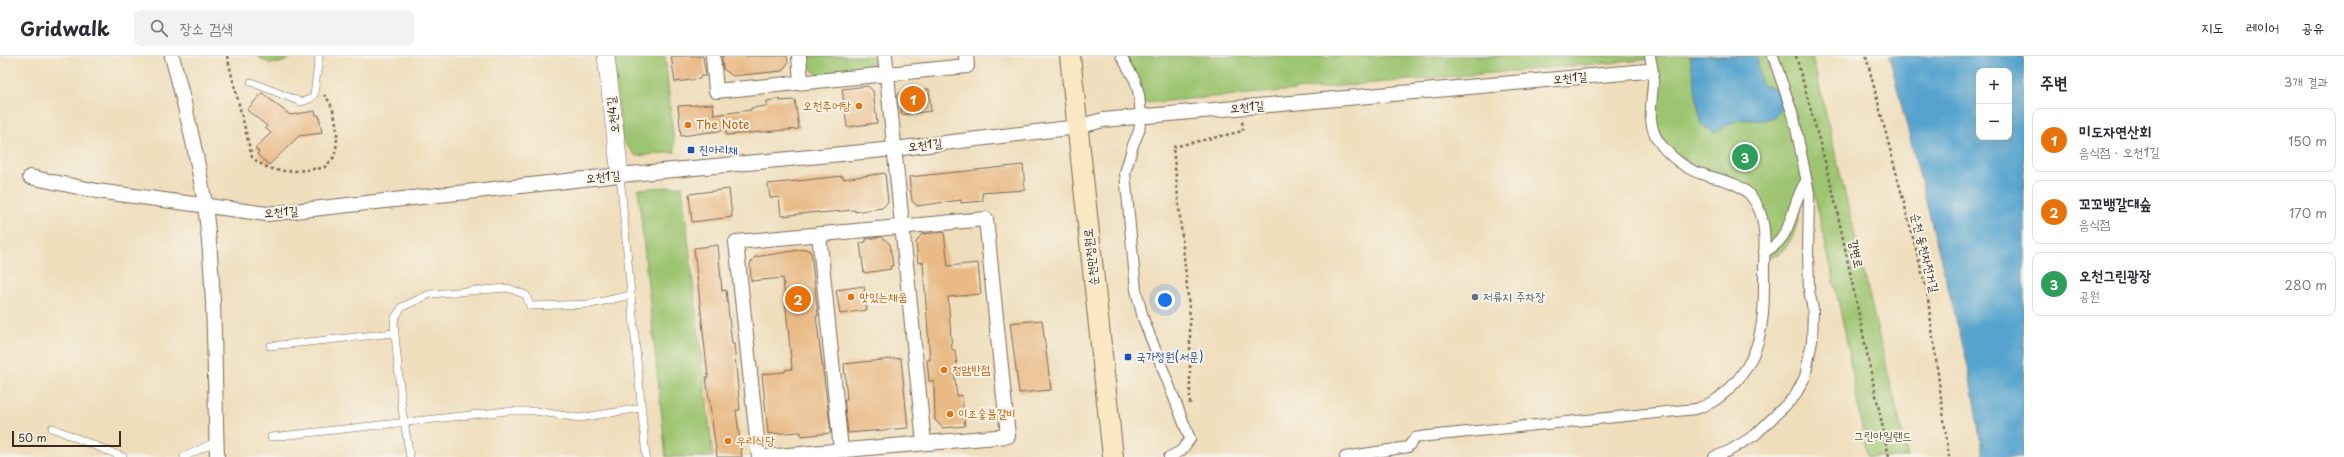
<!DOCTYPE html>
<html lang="ko">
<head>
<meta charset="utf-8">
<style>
  body { margin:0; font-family:"Playpen Sans","Poor Story",sans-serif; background:#f2f2f3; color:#2b2b33 }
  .controls { position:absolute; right:12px; top:12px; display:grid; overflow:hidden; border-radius:8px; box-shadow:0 4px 16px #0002 }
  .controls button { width:36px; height:36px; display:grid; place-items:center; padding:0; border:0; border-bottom:1px solid #e1e1e2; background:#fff; color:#2b2b33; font:20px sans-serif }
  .scale { position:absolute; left:12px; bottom:10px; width:109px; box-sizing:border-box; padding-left:4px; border:2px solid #3b2a1e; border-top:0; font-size:11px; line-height:14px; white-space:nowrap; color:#3b2a1e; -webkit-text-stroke:3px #f7f3e8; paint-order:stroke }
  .you { position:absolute; left:1165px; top:244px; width:14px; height:14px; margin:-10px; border:3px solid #fff; border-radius:50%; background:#1a73e8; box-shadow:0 0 0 6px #1a73e833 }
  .badge { display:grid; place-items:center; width:26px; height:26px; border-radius:50%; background:#0b8043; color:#fff; font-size:13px; font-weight:700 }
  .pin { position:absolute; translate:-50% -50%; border:2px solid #fff; box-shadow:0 1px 4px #0006 }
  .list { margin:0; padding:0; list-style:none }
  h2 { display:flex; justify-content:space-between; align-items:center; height:52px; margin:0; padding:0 16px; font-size:17px }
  h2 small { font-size:13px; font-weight:400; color:#7c7c81 }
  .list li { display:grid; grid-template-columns:26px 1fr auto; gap:12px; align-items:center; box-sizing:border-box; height:64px; margin:0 8px 8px; padding:0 8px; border:1px solid #e1e1e2; border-radius:8px }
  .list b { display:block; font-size:15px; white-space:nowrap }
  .list p { margin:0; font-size:13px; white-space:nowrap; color:#7c7c81 }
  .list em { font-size:13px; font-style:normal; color:#7c7c81 }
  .icon { flex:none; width:22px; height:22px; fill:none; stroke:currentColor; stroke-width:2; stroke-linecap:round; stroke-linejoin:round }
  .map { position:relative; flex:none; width:2024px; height:401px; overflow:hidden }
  header { display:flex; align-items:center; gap:24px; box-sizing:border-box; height:56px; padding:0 20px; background:#fff; border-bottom:1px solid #e1e1e2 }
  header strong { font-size:19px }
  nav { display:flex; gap:22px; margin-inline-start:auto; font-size:14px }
  .search { width:280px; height:36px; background:#f2f2f3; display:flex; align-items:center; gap:10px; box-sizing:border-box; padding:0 14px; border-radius:8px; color:#7c7c81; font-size:15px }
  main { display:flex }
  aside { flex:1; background:#fff }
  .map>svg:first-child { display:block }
  .green { fill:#9dc571; stroke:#6c7848 }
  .water { fill:#54a3ce; stroke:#486676; fill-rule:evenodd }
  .building { fill:#e9ba86 }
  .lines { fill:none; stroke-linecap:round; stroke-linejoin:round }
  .service-casing { stroke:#7a6955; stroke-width:8 }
  .pedestrian-casing { stroke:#7a6955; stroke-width:12 }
  .minor-casing { stroke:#7a6955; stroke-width:16 }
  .tertiary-casing { stroke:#7a6955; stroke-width:18 }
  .secondary-casing { stroke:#7a6955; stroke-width:22 }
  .path { stroke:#7a6955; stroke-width:2.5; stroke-dasharray:3 3; stroke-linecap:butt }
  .service { stroke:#fff; stroke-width:7 }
  .pedestrian { stroke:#fff; stroke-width:10 }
  .minor { stroke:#fff; stroke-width:14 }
  .tertiary { stroke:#fff; stroke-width:17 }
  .secondary { stroke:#fae7c3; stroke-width:20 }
  .food-dot { fill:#e8710a; stroke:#f7f3e8; stroke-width:1.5 }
  .transit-dot { fill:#1a4fb4; stroke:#f7f3e8; stroke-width:1.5 }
  .service-dot { fill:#5c6f8a; stroke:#f7f3e8; stroke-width:1.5 }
  .labels { text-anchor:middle; stroke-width:4; stroke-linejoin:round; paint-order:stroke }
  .street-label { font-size:12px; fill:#3b2a1e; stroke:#f7f3e8 }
  .food-label { font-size:12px; fill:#c56008; stroke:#f7f3e8; text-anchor:start }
  .transit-label { font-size:12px; fill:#164399; stroke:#f7f3e8; text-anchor:start }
  .service-label { font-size:12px; fill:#4e5e75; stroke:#f7f3e8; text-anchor:start }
  .park-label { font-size:12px; fill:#585837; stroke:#f7f3e8 }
</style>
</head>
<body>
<header>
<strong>Gridwalk</strong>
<div class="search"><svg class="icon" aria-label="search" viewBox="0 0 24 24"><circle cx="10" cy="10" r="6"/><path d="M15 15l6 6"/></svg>장소 검색</div>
<nav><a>지도</a><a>레이어</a><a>공유</a></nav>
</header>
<main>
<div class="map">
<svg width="2024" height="401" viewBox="0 0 2024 401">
  <rect width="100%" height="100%" fill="#f7f3e8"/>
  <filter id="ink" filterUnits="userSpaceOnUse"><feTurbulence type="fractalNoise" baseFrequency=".025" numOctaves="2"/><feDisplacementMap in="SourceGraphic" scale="8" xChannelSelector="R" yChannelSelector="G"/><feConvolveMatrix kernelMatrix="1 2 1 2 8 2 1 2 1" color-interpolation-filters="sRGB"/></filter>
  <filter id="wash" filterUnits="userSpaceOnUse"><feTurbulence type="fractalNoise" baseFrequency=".012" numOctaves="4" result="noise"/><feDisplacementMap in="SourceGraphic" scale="16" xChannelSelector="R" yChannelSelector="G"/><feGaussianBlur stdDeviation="0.9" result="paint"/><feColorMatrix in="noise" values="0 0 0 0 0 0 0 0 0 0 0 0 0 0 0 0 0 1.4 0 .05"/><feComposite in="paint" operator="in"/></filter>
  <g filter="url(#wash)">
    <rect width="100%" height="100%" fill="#efdebc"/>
    <g class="green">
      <path d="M 258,0 L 293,0 C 282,9 269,11 258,0 Z"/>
      <polygon points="613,0 665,0 675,96 636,100 622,85"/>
      <polygon points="807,0 873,0 875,14 819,19 808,11"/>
      <path d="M 1125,0 L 1812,0 L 1908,401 L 1867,401 L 1845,276 L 1809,114 C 1799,140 1802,192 1770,202 C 1768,186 1769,152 1759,140 C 1750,129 1735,124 1722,119 C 1704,112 1675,103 1664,86 C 1648,64 1655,28 1655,3 L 1144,47 Z"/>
      <polygon points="682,130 713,401 666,401 638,133"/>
    </g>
    <g class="water">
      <path d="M 1690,0 L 1757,0 L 1761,29 L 1778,33 L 1784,44 C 1774,74 1758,60 1736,65 C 1729,67 1721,74 1714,76 L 1701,69 Z"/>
      <path d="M 1889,0 L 2024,0 L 2024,401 L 1983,401 L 1968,310 ZM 1979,15 L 2009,15 L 2009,81 L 1979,81 Z"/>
    </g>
    <g id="blocks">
      <g class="building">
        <polygon points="671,0 703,0 706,20 700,20 700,23 675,26"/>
        <polygon points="722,0 787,0 788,7 782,15 733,20 723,13"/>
        <polygon points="868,30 873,35 877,67 847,71 842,33"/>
        <polygon points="929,33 931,55 902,59 899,37"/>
        <polygon points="262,37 290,59 315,55 316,59 319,59 322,77 299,80 269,109 257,98 259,96 255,92 271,77 265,72 267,70 247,54"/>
        <polygon points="780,43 780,45 795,44 799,73 726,79 726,74 681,80 678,50 713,48 714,59 751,54 751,52 767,50 767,45"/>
        <polygon points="1023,109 1025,134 982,137 983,145 961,147 961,144 917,150 912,145 909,121"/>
        <polygon points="885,117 888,146 882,152 855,156 855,154 819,157 819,156 781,160 779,141 770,142 768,128 843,120 843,123"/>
        <polygon points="729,133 732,161 692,166 689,138"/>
        <polygon points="944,176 948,210 978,207 981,238 948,241 952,294 955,294 958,317 954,317 957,340 962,339 965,370 943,372 935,364 934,325 929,325 927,304 930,304 923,206 918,207 916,186 922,178"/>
        <polygon points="882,181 890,188 893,210 890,210 891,213 864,217 860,187 866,186 866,183"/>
        <polygon points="718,189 722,235 726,234 732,288 734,288 740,354 736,354 742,401 717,401 706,321 708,321 694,192"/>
        <polygon points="806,193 811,196 818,260 816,260 831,377 801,380 801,376 768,378 762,318 785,316 785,314 792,313 783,222 751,225 750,208 755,201"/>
        <polygon points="864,230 867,254 840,258 836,234"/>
        <polygon points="1042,264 1051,334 1019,337 1010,267"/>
        <polygon points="901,302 908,372 848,377 844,344 847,344 844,308"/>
      </g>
    </g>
  </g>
  <g filter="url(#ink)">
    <use href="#blocks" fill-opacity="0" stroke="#7a6955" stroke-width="1"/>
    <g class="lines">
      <defs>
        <g id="service">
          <polyline points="251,26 301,46 310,43 314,39 319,0"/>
          <polyline points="620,119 646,401"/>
          <polyline points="270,290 394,277"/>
          <polyline points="52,372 123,401"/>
          <polyline points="271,381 507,355 535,355 579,362 641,352"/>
          <polyline points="184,401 217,385"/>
          <polyline points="410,401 402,353 394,268 395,262 402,251 430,238 508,232 526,239 530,250 591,248 631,239"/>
        </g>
        <g id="pedestrian">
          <polyline points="1121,0 1135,24 1139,39 1141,61 1139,75 1133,89 1125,117 1136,234 1143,262 1190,383 1181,395 1169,401"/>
          <path d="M 1764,196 C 1795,182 1789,150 1806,125"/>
          <path d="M 1345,401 L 1408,391 L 1415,382 L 1428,380 L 1696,353 C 1711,348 1720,342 1731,331 C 1766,296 1764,256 1764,209 C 1765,186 1767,159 1751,140 C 1738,125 1719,124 1702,118 C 1686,113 1669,100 1659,86 C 1646,67 1652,48 1653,27 C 1654,18 1652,9 1650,0"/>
          <polyline points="1714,401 1729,395 1755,379 1795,340 1805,321 1812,285 1813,254 1809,234 1808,196 1809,137 1794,62 1773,0"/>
        </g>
        <g id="minor">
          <path d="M 172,0 C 185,49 198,100 205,150 C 216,233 214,318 217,401"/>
          <polyline points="713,0 716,35 967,10 966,0"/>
          <polyline points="799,0 801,26"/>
          <polyline points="885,0 924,387"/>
          <polyline points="30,121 97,135 267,158 620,119 894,93 1077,71 1103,64 1646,15"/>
          <polyline points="819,178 841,394"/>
          <polyline points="759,401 736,186 986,163 1008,380 765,401"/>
        </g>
        <polyline id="tertiary" points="606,0 620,119"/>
        <polyline id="secondary" points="1070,0 1113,401"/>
      </defs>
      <use href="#service" class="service-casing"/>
      <use href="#pedestrian" class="pedestrian-casing"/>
      <use href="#minor" class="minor-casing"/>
      <use href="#tertiary" class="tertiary-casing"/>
      <use href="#secondary" class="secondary-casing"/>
      <g class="path">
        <path d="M 227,0 L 252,101 C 274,122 297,114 324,112 C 327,108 333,104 334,100 C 340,84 337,51 324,39"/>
        <polyline points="1796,0 1832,131 1889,401"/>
        <polyline points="1866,0 1927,236 1949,401"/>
        <polyline points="1190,348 1190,261 1173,91 1243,75 1242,64"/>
      </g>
      <use href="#service" class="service"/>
      <use href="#pedestrian" class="pedestrian"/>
      <use href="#minor" class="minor"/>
      <use href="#tertiary" class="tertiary"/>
      <use href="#secondary" class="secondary"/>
    </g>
  </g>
  <g class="food-dot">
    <circle cx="859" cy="50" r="4"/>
    <circle cx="688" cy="69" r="4"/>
    <circle cx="851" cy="241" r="4"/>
    <circle cx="944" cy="314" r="4"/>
    <circle cx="950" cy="358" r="4"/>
    <circle cx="728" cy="385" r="4"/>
  </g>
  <g class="transit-dot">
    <rect x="687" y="90" width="8" height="8" rx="2"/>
    <rect x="1124" y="297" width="8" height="8" rx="2"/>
  </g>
  <circle class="service-dot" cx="1475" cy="241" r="4"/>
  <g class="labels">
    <g class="street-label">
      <text transform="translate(1570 22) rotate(-5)" y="4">오천1길</text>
      <text transform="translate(1247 51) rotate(-5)" y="4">오천1길</text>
      <text transform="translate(613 59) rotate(-97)" y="4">오천4길</text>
      <text transform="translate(925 89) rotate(-7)" y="4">오천1길</text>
      <text transform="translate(603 121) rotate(-6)" y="4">오천1길</text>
      <text transform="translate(281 156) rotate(-4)" y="4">오천1길</text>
      <text transform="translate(1925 197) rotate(76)" y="4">순천 동천자전거길</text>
      <text transform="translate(1856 198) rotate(78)" y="4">강변로</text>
      <text transform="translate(1091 201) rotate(-96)" y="4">순천만정원로</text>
    </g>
    <g class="food-label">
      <text x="851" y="54" text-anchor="end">오천추어탕</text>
      <text x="696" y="73">The Note</text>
      <text x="859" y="245">맛있는채움</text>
      <text x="952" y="318">청암반점</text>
      <text x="958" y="362">이조숯불갈비</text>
      <text x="736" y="389">우리식당</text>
    </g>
    <g class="transit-label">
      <text x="699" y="98">진아리채</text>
      <text x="1136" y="305">국가정원(서문)</text>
    </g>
    <g class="service-label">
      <text x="1483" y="245">저류지 주차장</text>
    </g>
    <g class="park-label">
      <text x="1883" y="384">그린아일랜드</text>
    </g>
  </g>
</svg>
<div class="controls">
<button>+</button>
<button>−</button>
</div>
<div class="scale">50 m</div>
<div class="you"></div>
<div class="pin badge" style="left:913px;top:43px;background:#e8710a">1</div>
<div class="pin badge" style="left:798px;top:243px;background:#e8710a">2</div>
<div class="pin badge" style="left:1745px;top:101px;background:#2e9e5b">3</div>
</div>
<aside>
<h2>주변<small>3개 결과</small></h2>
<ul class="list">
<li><span class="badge" style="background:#e8710a">1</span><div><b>미도자연산회</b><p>음식점 · 오천1길</p></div><em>150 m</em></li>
<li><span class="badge" style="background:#e8710a">2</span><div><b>꼬꼬뱅갈대숲</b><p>음식점</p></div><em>170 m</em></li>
<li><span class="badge" style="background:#2e9e5b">3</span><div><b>오천그린광장</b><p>공원</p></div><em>280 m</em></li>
</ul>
</aside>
</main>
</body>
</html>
